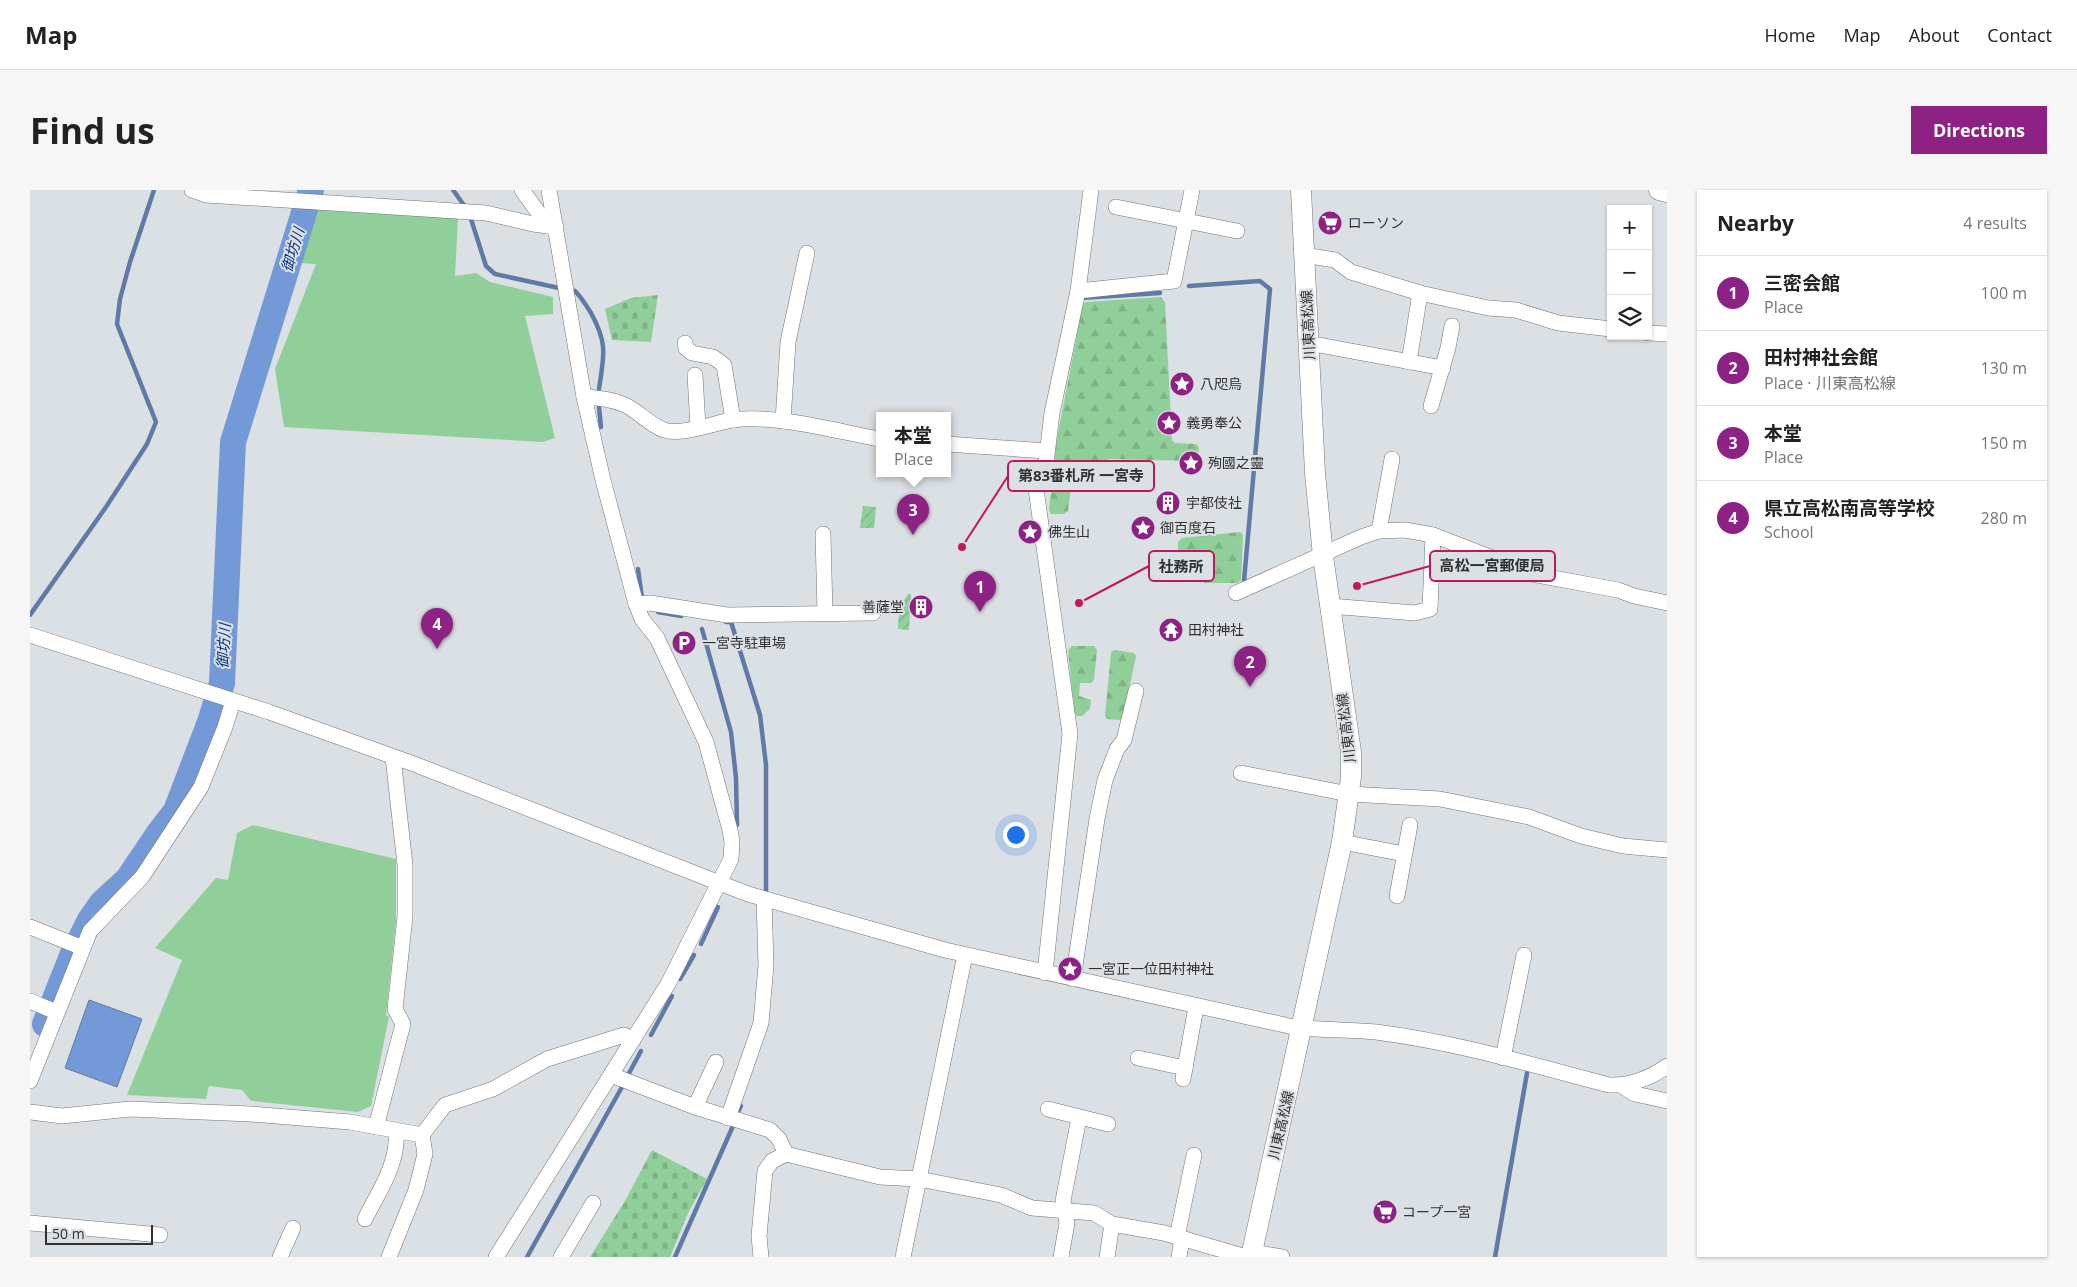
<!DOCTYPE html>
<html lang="en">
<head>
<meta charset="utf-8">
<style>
  body { margin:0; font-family:"Open Sans","Noto Sans JP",sans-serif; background:#f6f6f6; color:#222 }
  .controls { position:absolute; right:15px; top:15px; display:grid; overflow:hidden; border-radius:0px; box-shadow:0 1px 4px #0004 }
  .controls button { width:45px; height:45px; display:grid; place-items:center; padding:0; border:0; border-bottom:1px solid #e0e0e0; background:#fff; color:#222; font:25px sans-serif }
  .scale { position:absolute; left:15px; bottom:12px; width:108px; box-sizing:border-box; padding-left:5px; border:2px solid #2f3132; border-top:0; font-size:14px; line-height:18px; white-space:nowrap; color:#2f3132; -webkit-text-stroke:4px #dbe0e4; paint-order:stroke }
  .you { position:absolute; left:985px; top:644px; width:18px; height:18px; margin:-12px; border:4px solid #fff; border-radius:50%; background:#1a73e8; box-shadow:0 0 0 8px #1a73e833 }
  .badge { display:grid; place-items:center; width:32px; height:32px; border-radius:50%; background:#8d2184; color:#fff; font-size:16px; font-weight:700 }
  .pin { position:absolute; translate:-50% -41px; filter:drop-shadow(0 1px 2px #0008) }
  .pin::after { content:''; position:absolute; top:26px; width:18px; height:15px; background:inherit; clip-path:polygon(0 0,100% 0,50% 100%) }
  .popup { position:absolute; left:846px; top:222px; width:75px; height:65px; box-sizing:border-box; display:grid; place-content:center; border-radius:0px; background:#fff; filter:drop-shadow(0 1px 4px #0005); font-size:16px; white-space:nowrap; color:#767676 }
  .popup b { font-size:19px; color:#222 }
  .popup::after { content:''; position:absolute; left:50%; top:100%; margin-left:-10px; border:10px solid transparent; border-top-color:#fff }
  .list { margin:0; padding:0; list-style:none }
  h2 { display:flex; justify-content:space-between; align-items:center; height:65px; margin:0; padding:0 20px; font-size:21px }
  h2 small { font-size:16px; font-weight:400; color:#767676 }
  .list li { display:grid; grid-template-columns:32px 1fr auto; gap:15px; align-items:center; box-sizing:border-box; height:75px; padding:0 20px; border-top:1px solid #e0e0e0 }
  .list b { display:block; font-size:19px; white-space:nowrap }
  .list p { margin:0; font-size:16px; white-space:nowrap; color:#767676 }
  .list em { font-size:16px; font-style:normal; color:#767676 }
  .icon { flex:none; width:28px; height:28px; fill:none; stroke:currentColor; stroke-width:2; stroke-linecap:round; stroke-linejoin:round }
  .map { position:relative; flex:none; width:1637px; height:1067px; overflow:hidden; border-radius:0px }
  header { display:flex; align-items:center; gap:30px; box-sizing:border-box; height:70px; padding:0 25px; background:#fff; border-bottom:1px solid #e0e0e0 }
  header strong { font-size:24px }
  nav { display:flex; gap:28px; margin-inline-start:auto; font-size:18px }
  .intro { display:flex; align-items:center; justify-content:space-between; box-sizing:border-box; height:120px; padding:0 30px }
  h1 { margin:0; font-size:35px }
  .button { padding:12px 22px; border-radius:0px; background:#8d2184; color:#fff; font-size:18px; font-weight:700 }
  main { display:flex; gap:30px; padding:0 30px }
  aside { flex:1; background:#fff; border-radius:0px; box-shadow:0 1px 4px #0004 }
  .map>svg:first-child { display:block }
  .forest { fill:url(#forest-firs) }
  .cemetery { fill:url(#cemetery-stones) }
  .garden { fill:url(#garden-furrows) }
  .pitch { fill:#90cf99 }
  .water { fill:#7399d7; stroke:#5f7aa6 }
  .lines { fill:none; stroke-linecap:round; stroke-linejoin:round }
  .stream { stroke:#5f7aa6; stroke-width:4.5 }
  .river { stroke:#7399d7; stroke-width:26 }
  .minor-casing { stroke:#707478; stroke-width:16 }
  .major-casing { stroke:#707478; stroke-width:21 }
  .minor { stroke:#fff; stroke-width:15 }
  .major { stroke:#fff; stroke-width:20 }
  .labels { text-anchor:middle; stroke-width:4; stroke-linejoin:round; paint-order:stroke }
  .poi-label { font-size:14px; fill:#2f3132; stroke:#dbe0e4; text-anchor:start }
  .street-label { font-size:14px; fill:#2f3132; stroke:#dbe0e4 }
  .water-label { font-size:15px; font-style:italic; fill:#07377f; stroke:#dbe0e4 }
  .leader { fill:none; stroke:#c2185b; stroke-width:2 }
  .callout-dot { fill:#c2185b; stroke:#dbe0e4; stroke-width:2 }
  .callout { fill:#dbe0e4; stroke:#c2185b; stroke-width:2 }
  .callout-label { font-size:15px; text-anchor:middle; font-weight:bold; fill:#2f3132 }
</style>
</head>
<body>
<header>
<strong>Map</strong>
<nav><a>Home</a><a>Map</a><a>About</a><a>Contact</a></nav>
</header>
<div class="intro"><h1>Find us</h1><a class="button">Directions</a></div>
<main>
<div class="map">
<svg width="1637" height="1067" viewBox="0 0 1637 1067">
  <defs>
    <pattern id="forest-firs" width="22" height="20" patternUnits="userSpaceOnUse" patternTransform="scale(1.25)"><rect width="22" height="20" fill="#90cf99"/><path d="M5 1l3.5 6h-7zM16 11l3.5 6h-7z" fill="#7cb284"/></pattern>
    <pattern id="cemetery-stones" width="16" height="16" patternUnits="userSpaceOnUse" patternTransform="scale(1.25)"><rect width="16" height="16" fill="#90cf99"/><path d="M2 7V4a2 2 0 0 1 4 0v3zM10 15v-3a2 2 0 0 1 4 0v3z" fill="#7cb284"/></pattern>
    <pattern id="garden-furrows" width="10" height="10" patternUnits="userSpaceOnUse" patternTransform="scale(1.25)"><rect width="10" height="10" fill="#90cf99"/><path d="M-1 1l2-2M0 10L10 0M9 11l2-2" fill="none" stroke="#7cb284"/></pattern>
  </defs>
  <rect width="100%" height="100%" fill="#dbe0e4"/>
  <g class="forest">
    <polygon points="1131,107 1135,112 1142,250 1145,253 1166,254 1169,257 1168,268 1164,271 1078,269 1074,274 1071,293 1068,296 1046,294 1041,297 1038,321 1034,324 1021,324 1019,320 1027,248 1053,114 1056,112"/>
    <polygon points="1210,342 1213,345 1211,390 1207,393 1175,393 1148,374 1148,352 1152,348"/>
    <polygon points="1042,456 1064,456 1067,460 1064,490 1061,493 1050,493 1049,506 1061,510 1060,519 1052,526 1047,526 1044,522 1038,460"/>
    <polygon points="1085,460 1104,463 1106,466 1093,528 1090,530 1077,529 1075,526 1081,462"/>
  </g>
  <g class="cemetery">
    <polygon points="628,105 621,152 582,150 575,119 601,108"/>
    <polygon points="622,960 677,989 659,1021 640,1067 560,1067 595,1011"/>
  </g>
  <g class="garden">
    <polygon points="833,316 846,317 844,338 830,338"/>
    <polygon points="878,404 881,404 879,440 868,439 869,418"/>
  </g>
  <g class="pitch">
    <polygon points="286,19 428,28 425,86 446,83 460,92 523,107 523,124 495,126 525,248 513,252 254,237 245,179 286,74 268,73"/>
    <polygon points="223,635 366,669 366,731 356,825 359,827 341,916 328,922 221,911 212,900 179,896 176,909 97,905 152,770 125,758 186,688 198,690 207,643"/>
  </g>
  <polygon class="water" points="59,810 112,829 87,897 35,878"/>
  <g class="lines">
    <g class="stream">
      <polyline points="423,0 436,18"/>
      <polyline points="440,26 456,76 465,84 529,98"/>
      <polyline points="1159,96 1230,91 1240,99 1214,391"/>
      <path d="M 545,101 C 552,108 556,115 561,123 C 578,154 574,165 569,199"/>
      <polyline points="1051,110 1051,108 1130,103"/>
      <polyline points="569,217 571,237"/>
      <polyline points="608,379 612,408"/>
      <polyline points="628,422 651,426"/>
      <polyline points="0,425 76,317 117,254 126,232 87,134 90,109 100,72 124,0"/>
      <polyline points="696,432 701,432 730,525 736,575 736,701"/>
      <polyline points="672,439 701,542 706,588 707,635"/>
      <polyline points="671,754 688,717"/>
      <polyline points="650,789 664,765"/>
      <polyline points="621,845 642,806"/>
      <polyline points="597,887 611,861"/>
      <polyline points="707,924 711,916"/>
      <polyline points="497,1067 592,897"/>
      <polyline points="645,1067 703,936"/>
      <polyline points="1465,1067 1497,883"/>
    </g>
    <polyline class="river" points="15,834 42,766 60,730 72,713 98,689 129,643 146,621 180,532 192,493 203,252 281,0"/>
    <defs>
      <g id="minor">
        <polyline points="162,0 176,5 456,23 503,34 526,37"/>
        <polyline points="492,0 518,36"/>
        <polyline points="1086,17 1207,41"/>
        <polyline points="1274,65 1305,70 1321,82 1390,103 1458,118 1486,120 1528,133 1581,139"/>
        <polyline points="1048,101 1144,91 1162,0"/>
        <polyline points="1618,143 1637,144"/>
        <polyline points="655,153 656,158 662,163 683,167 694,175 703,230"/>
        <polyline points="1278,153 1413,178"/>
        <polyline points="1379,172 1390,103"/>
        <polyline points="665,185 668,237"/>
        <path d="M 554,207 C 568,208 582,209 595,215 C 608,221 620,235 634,240 C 650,246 684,233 702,230 C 746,224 805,241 849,249"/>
        <polyline points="1401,216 1418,158 1422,136"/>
        <polyline points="753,231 758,152 777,63"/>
        <polyline points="917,254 1016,261"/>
        <polyline points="1349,341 1362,269"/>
        <polyline points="793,344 795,423"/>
        <polyline points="1206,403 1331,347 1349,341 1375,340 1403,345 1465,369 1490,382 1588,400 1604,406 1637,413"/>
        <polyline points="606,414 620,413 697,425 843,423"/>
        <polyline points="1300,416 1385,423 1400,419 1403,345"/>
        <path d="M 0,445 L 239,522 L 384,574 L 718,704 L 915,760 L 1259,836 C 1288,841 1317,839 1346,842 C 1425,852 1503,875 1579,895 C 1599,896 1621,888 1637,876"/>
        <polyline points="1211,583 1319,604 1410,609 1499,627 1551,646 1593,656 1637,660"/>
        <polyline points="1312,652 1374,664"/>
        <polyline points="1367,706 1380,635"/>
        <polyline points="0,737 53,758"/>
        <polyline points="1015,783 1040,544 1006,299 1014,290 1022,223 1048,101 1061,0"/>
        <polyline points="1043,789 1067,629 1075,590 1087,559 1094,550 1106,501"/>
        <polyline points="0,811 26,822"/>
        <polyline points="1108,868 1155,878"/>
        <polyline points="1473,868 1494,765"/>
        <polyline points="581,885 665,917 740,940 749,949 756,964 850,987 889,989 971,1005 1002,1018 1064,1023 1082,1034 1134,1043 1216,1067"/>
        <polyline points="1153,889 1166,817"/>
        <polyline points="0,891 60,741 112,687 171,597 195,537 203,511"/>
        <polyline points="1592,896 1605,904 1637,911"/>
        <polyline points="665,917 686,872"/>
        <polyline points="1018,919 1078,934"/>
        <polyline points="0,922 32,926 100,919 221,924 320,932 392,945 415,915 463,899 517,869 594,845 603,850"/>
        <polyline points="698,928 731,833 736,775 734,709"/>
        <polyline points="346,937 373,834 365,819 375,727 375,675 363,567"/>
        <path d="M 335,1029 C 349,1001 369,973 366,941"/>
        <polyline points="0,1033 130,1045"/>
        <polyline points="1147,1047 1164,965"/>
        <polyline points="1223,1062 1252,1067"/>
        <polyline points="250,1067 263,1038"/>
        <polyline points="359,1067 386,1000 395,964 392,945"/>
        <polyline points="466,1067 638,794 701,669 702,652 700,640 676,552 627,448 612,429 606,414 573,290 554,207 519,0"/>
        <polyline points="531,1067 563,1013"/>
        <polyline points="731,1067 729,1046 735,981 742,971 756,964"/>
        <polyline points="873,1067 935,765"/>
        <polyline points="1031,1067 1037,1033 1033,1011 1049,928"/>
        <polyline points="1077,1067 1082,1034"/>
        <polyline points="1149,1067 1152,1048"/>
      </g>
      <g id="major">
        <polyline points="1629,0 1637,2"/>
        <polyline points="1221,1067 1312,652 1321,587 1321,562 1293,366 1285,283 1271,0"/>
      </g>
    </defs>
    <use href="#minor" class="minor-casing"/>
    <use href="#major" class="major-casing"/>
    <use href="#minor" class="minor"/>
    <use href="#major" class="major"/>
  </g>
  <defs>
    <symbol id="supermarket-disc" viewBox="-11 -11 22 22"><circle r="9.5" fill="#8d2184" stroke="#dbe0e4"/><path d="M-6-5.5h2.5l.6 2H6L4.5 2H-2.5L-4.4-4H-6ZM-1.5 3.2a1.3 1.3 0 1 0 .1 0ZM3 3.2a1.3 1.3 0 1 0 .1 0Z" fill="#fff"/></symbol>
    <symbol id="sight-disc" viewBox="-11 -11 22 22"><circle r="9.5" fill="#8d2184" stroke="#dbe0e4"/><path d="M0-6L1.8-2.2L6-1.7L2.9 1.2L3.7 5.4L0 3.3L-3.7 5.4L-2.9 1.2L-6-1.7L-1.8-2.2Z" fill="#fff"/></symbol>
    <symbol id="building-disc" viewBox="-11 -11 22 22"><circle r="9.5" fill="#8d2184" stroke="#dbe0e4"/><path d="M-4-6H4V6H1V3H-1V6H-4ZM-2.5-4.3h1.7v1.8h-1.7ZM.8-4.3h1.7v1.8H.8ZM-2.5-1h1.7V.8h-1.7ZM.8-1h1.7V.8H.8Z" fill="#fff"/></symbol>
    <symbol id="temple-disc" viewBox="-11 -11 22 22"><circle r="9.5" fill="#8d2184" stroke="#dbe0e4"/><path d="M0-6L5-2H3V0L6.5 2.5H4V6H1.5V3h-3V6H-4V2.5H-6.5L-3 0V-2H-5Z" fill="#fff"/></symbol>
    <symbol id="parking-disc" viewBox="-11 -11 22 22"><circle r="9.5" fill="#8d2184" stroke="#dbe0e4"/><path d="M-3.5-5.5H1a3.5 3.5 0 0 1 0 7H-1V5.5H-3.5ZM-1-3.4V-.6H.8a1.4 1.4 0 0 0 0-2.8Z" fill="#fff"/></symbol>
  </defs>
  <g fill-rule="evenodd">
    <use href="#supermarket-disc" x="1286" y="19" width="28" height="28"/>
    <use href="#sight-disc" x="1138" y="180" width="28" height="28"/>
    <use href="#sight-disc" x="1125" y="219" width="28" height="28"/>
    <use href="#sight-disc" x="1147" y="259" width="28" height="28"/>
    <use href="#building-disc" x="1124" y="299" width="28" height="28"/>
    <use href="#sight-disc" x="1099" y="324" width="28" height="28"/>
    <use href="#sight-disc" x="986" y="328" width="28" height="28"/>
    <use href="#building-disc" x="877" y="403" width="28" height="28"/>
    <use href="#temple-disc" x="1127" y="426" width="28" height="28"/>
    <use href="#parking-disc" x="640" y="439" width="28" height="28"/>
    <use href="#sight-disc" x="1026" y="765" width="28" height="28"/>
    <use href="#supermarket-disc" x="1341" y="1008" width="28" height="28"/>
  </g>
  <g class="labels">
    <g class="poi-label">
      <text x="1318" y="38">ローソン</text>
      <text x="1170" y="199">八咫烏</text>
      <text x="1156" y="238">義勇奉公</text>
      <text x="1178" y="278">殉國之靈</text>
      <text x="1156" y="318">宇都伎社</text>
      <text x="1130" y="343">御百度石</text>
      <text x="1018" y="347">佛生山</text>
      <text x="874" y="422" text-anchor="end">善薩堂</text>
      <text x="1158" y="445">田村神社</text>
      <text x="672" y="458">一宮寺駐車場</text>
      <text x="1058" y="784">一宮正一位田村神社</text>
      <text x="1372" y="1027">コープ一宮</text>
    </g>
    <g class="street-label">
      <text transform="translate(1278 135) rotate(-93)" y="5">川東高松線</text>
      <text transform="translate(1316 538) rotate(-97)" y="5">川東高松線</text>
      <text transform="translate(1251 935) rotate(-77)" y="5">川東高松線</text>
    </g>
    <g class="water-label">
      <text transform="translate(263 60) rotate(-73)" y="5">御坊川</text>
      <text transform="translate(194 456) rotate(-87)" y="5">御坊川</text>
    </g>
  </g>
  <path class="leader" d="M932 357L978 286M1327 396L1400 376M1049 413L1119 376"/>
  <g class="callout-dot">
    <circle cx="932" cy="357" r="5"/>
    <circle cx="1327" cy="396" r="5"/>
    <circle cx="1049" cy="413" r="5"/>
  </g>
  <g class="callout">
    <rect x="978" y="271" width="146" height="30" rx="5"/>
    <rect x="1400" y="361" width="125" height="30" rx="5"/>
    <rect x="1119" y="361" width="65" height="30" rx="5"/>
  </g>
  <g class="callout-label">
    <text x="1051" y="291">第83番札所 一宮寺</text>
    <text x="1462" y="381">高松一宮郵便局</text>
    <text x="1151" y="382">社務所</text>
  </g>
</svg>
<div class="controls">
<button>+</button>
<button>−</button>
<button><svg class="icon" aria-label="layers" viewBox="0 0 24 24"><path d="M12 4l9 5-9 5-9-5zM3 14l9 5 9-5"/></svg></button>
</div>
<div class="scale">50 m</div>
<div class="you"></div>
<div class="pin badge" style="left:950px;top:422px">1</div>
<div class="pin badge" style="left:1220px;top:497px">2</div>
<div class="pin badge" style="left:883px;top:345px">3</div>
<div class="popup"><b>本堂</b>Place</div>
<div class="pin badge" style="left:407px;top:459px">4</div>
</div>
<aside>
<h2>Nearby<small>4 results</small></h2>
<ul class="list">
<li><span class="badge">1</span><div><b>三密会館</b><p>Place</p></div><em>100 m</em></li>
<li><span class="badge">2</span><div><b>田村神社会館</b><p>Place · 川東高松線</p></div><em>130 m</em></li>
<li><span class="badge">3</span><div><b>本堂</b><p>Place</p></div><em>150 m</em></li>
<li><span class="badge">4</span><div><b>県立高松南高等学校</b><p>School</p></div><em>280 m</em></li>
</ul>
</aside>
</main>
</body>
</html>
